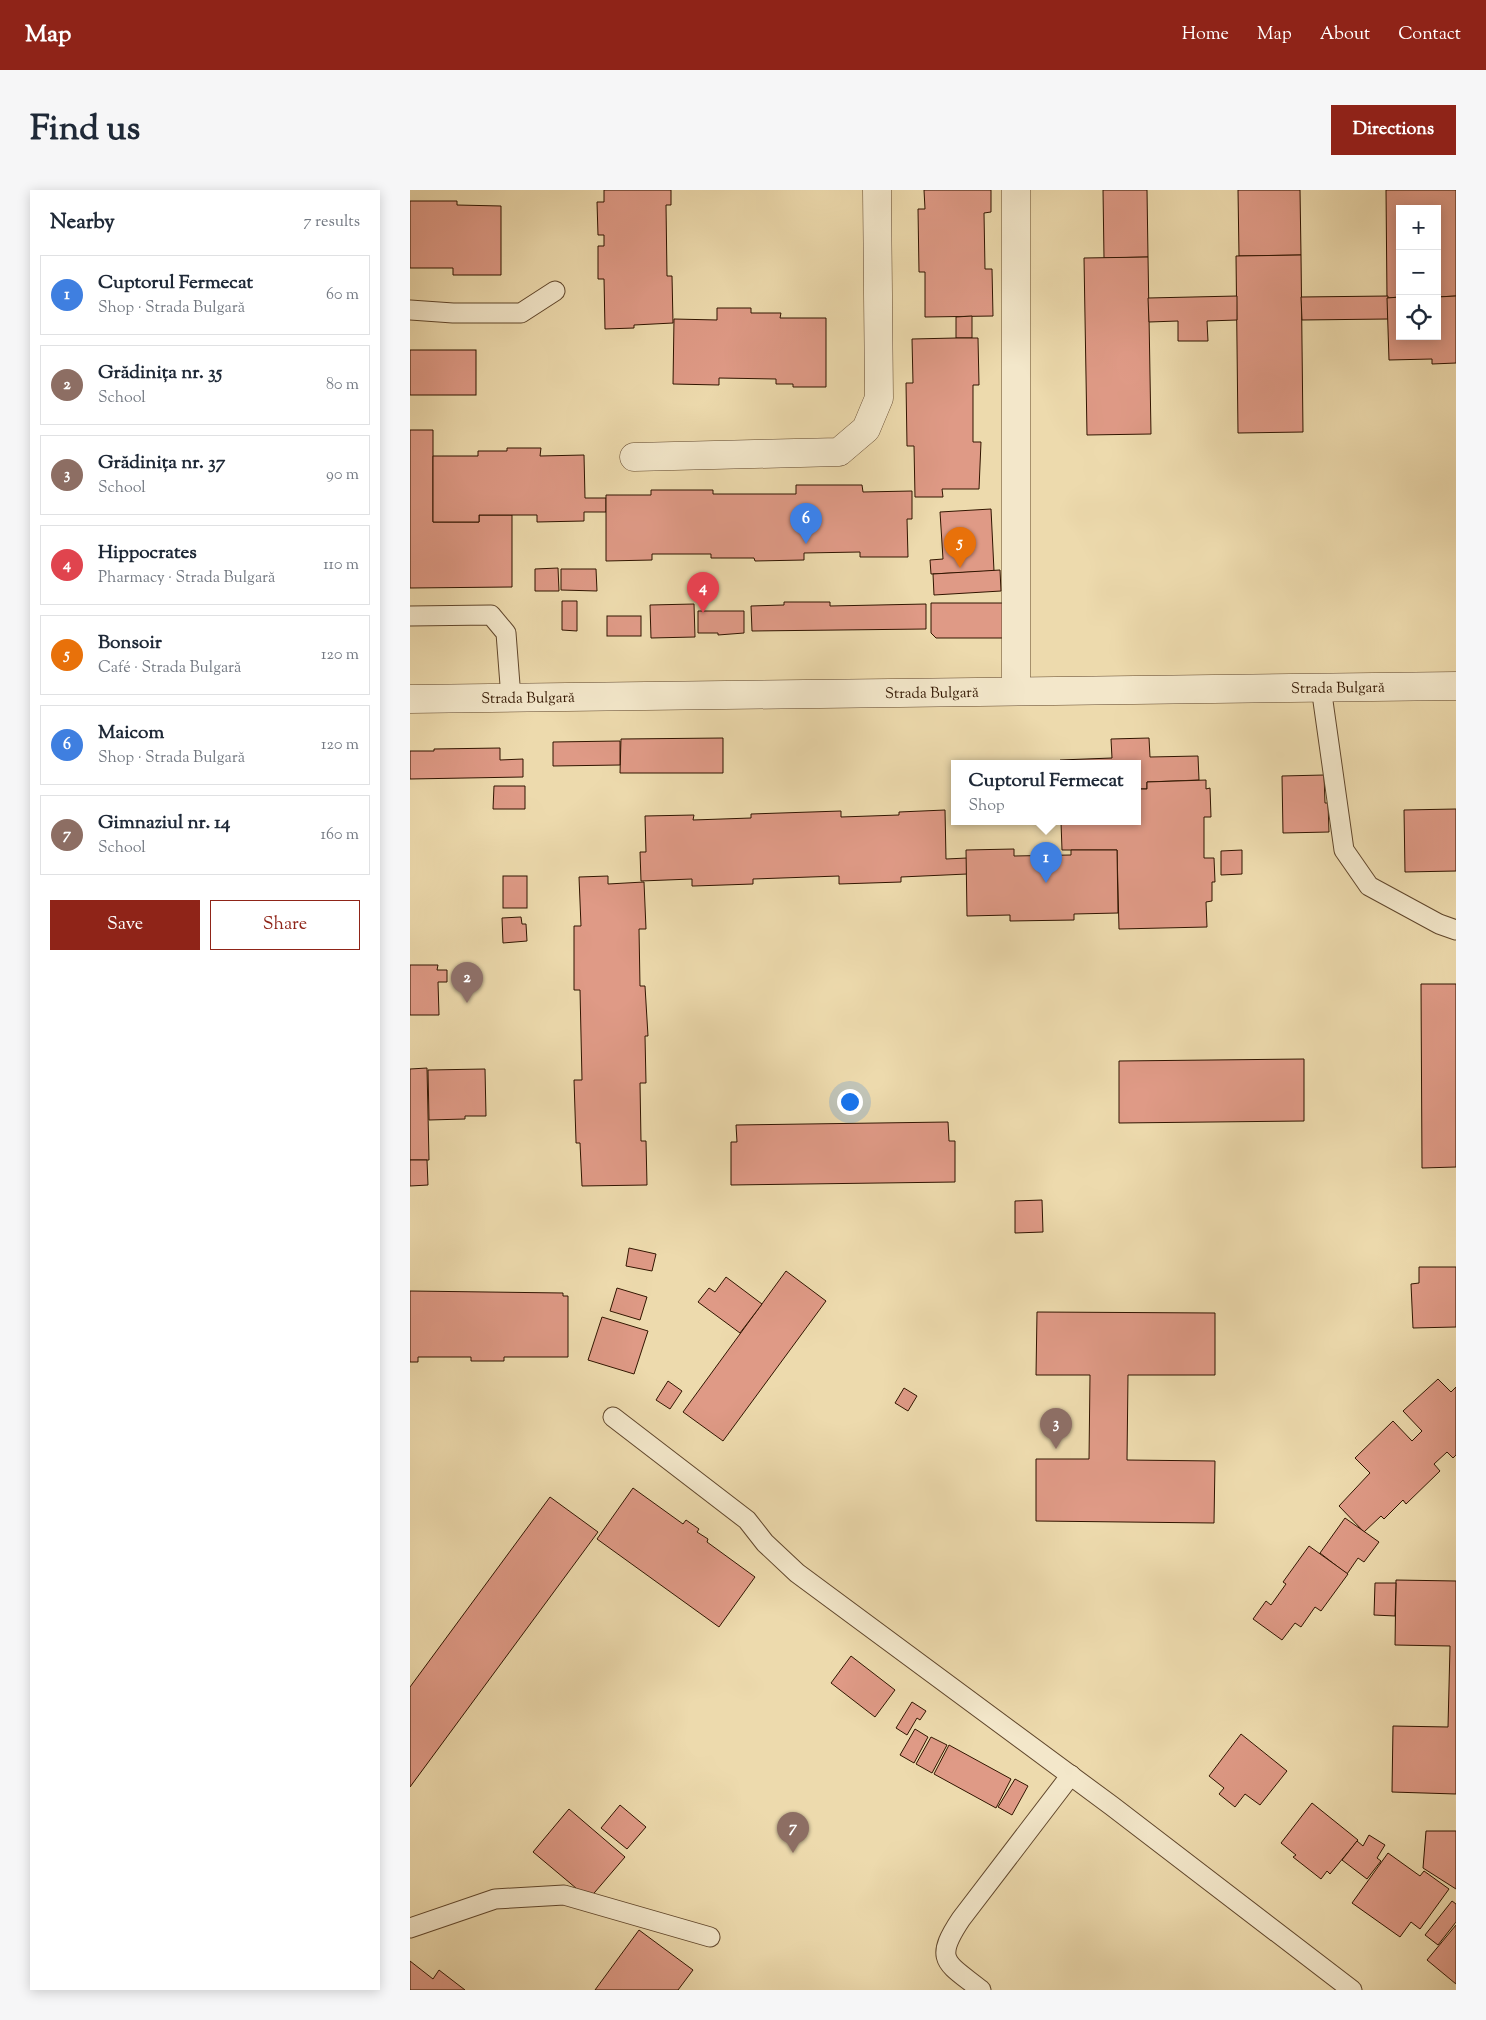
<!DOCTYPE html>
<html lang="en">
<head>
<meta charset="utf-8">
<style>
  body { margin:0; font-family:"Sorts Mill Goudy",serif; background:#f6f6f7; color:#1f2937 }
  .controls { position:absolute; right:15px; top:15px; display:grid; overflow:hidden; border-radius:0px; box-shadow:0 2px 12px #0003 }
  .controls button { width:45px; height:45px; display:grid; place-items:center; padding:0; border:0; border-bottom:1px solid #e0e1e3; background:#fff; color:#1f2937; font:25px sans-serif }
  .you { position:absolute; left:439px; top:911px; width:18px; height:18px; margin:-12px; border:4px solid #fff; border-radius:50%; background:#1a73e8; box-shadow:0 0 0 8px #1a73e833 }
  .badge { display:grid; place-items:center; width:32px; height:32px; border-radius:50%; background:#8f2418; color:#fff; font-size:16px; font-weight:700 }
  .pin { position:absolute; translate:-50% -41px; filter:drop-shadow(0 1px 2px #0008) }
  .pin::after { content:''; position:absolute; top:26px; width:18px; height:15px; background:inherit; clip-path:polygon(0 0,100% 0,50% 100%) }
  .popup { position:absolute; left:541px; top:570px; width:190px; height:65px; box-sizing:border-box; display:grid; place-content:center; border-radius:0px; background:#fff; filter:drop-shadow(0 1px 4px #0005); font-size:16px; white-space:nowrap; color:#747a83 }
  .popup b { font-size:19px; color:#1f2937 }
  .popup::after { content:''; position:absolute; left:50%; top:100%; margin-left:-10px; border:10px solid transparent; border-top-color:#fff }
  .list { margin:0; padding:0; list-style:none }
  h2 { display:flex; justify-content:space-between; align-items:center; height:65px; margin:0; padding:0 20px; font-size:21px }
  h2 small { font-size:16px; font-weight:400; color:#747a83 }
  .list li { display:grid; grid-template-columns:32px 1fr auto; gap:15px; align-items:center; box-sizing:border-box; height:80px; margin:0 10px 10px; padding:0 10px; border:1px solid #e0e1e3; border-radius:0px }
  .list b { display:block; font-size:19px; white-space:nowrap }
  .list p { margin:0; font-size:16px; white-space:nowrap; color:#747a83 }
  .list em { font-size:16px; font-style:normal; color:#747a83 }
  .actions { display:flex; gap:10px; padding:15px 20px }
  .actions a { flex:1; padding:11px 0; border:1px solid #8f2418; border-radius:0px; text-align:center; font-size:18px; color:#8f2418 }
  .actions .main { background:#8f2418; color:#fff }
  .icon { flex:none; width:28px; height:28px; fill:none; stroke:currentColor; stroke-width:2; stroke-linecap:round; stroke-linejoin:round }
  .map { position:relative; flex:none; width:1046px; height:1800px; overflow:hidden; border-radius:0px }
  header { display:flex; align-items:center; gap:30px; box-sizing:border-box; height:70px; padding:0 25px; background:#8f2418; color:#fff }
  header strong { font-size:24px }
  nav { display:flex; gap:28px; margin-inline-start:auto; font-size:18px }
  .intro { display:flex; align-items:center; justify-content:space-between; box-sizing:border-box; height:120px; padding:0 30px }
  h1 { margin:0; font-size:35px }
  .button { padding:12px 22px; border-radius:0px; background:#8f2418; color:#fff; font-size:18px; font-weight:700 }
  main { display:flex; gap:30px; padding:0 30px }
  aside { flex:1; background:#fff; border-radius:0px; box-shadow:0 2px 12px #0003 }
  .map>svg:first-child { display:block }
  .building { fill:#df9a86; stroke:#311500 }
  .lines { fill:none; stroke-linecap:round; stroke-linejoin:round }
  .service-casing { stroke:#60462b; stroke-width:21 }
  .minor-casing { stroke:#60462b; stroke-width:29 }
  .tertiary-casing { stroke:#60462b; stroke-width:29 }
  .service { stroke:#f3e7ca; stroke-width:19 }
  .minor { stroke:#f3e7ca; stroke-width:28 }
  .tertiary { stroke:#f3e7ca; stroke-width:28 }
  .labels { text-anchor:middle; stroke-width:4; stroke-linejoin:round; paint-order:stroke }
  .street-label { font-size:15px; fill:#311500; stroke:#f3e7ca }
</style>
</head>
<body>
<header>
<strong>Map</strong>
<nav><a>Home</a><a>Map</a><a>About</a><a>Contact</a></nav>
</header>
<div class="intro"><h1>Find us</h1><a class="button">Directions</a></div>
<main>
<aside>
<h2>Nearby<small>7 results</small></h2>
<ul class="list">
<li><span class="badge" style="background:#3f7fe0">1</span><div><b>Cuptorul Fermecat</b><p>Shop · Strada Bulgară</p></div><em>60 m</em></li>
<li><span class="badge" style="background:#8d6e63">2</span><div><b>Grădinița nr. 35</b><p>School</p></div><em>80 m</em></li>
<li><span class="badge" style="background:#8d6e63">3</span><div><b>Grădinița nr. 37</b><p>School</p></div><em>90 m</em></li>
<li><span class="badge" style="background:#e0444e">4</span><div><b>Hippocrates</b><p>Pharmacy · Strada Bulgară</p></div><em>110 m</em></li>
<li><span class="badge" style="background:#e8710a">5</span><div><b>Bonsoir</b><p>Café · Strada Bulgară</p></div><em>120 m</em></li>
<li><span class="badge" style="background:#3f7fe0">6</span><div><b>Maicom</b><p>Shop · Strada Bulgară</p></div><em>120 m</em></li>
<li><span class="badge" style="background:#8d6e63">7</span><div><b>Gimnaziul nr. 14</b><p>School</p></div><em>160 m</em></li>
</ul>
<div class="actions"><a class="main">Save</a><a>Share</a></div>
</aside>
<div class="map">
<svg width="1046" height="1800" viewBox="0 0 1046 1800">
  <rect width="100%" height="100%" fill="#eddaad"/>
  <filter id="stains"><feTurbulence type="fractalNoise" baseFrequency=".004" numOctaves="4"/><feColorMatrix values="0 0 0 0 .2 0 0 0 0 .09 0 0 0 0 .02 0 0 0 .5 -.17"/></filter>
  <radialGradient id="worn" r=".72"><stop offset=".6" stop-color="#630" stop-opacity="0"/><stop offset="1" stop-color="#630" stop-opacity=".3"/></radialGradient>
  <g class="building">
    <polygon points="194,0 261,0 261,15 256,15 257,86 262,86 263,133 224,135 224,138 195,139 194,89 188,89 188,56 194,56 194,45 188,45 187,12 194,12"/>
    <polygon points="514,0 581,0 581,22 574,23 575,79 582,79 583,126 515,127 515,82 509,82 508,19 515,19"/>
    <polygon points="693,0 737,0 738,67 694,68"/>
    <polygon points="828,0 890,0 891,65 829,66"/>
    <polygon points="976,0 1046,0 1046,106 1027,107 1027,19 990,19 990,107 977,108"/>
    <polygon points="0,11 47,11 47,15 91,16 91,85 43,85 43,78 0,78"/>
    <polygon points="891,65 893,242 828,243 826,66"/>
    <polygon points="738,67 741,244 677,245 674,68"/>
    <polygon points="827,106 827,130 797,131 798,151 768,151 768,131 739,132 738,108"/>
    <polygon points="978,106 978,129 892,130 891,107"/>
    <polygon points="1046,106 1046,173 1022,174 1022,169 979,170 977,108 990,107 990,146 1027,146 1027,107"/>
    <polygon points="307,118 341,118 341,123 371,123 370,128 416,128 416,197 383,197 383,194 366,194 366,189 309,188 309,195 263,194 264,129 307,130"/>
    <polygon points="562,126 562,148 546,148 546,127"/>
    <polygon points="546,148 568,148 569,195 563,195 563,252 571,252 569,299 532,299 533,307 505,307 504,256 497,256 496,193 503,193 502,149"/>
    <rect x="0" y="160" width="66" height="45"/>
    <polygon points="0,240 23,240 23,332 69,332 69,325 102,325 102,397 0,398"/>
    <polygon points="97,258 131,258 130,266 174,265 175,308 196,308 196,322 174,322 174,331 127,332 127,325 69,325 69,332 23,332 23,266 68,266 68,261 97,261"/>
    <polygon points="386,295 452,295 453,302 502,301 502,329 497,329 498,367 450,367 450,362 394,363 394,370 345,371 344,368 301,368 301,364 242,364 242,370 196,371 196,305 241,305 241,300 303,300 303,304 386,304"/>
    <polygon points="581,319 584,381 521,384 520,370 533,369 530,322"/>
    <polygon points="148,378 149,401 125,401 125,379"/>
    <polygon points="151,379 186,379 187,401 151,400"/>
    <polygon points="590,380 591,401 524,405 523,384"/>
    <polygon points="152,411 167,411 167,441 152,440"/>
    <polygon points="374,412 420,412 420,416 516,414 516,439 342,441 341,416 374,415"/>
    <polygon points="521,413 597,413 593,448 526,448 521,443"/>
    <polygon points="284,414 285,447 241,448 240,415"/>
    <polygon points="288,421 334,421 334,443 308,445 308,443 288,443"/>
    <rect x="197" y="426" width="34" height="20"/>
    <polygon points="313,548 313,583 210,583 211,549"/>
    <polygon points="739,548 740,567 788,566 789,590 737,592 737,599 727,599 727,574 650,574 650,570 702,568 701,549"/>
    <polygon points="210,551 210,575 143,576 143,552"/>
    <polygon points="90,558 90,570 113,569 113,587 0,589 0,561 24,561 24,559"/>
    <polygon points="914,585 915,613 918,613 919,642 873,643 872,586"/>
    <polygon points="796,590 796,599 800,598 801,627 794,627 794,668 804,668 805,692 802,692 802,711 796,712 797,737 709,739 707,660 652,660 651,632 727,632 727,599 737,599 737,592"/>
    <polygon points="84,596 115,596 115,619 83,619"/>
    <polygon points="1046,619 1046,681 995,682 994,620"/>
    <polygon points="535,620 536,669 557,668 557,684 491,687 491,692 429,694 429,686 343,689 343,694 284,696 282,696 282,689 231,691 230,662 236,662 235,626 284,625 283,630 341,628 341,624 431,621 431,627 489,625 489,622"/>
    <polygon points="604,659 604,666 661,665 661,660 707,660 708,723 664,724 664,730 600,731 600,725 557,726 556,660"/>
    <polygon points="832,660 832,684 811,685 811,661"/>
    <rect x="93" y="686" width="24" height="32"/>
    <polygon points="198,686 198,694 234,692 236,739 229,739 230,796 235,796 238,846 235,846 236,893 230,893 231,951 236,951 237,995 172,996 170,953 166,953 166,951 164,890 172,890 170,800 164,800 164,736 171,736 169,687"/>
    <polygon points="111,727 112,734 116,734 117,751 93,753 92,728"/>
    <polygon points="0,775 28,775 27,780 37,780 37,792 28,792 29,825 0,825"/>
    <polygon points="1011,794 1046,794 1046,977 1012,978"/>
    <polygon points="894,869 894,931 709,933 709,871"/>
    <polygon points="17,878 19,970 0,970 0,879"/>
    <polygon points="75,879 76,926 55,926 55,929 19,930 18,880"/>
    <polygon points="538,932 539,951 545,951 545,992 321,995 321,952 327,952 326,935"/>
    <polygon points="0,970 17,970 18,995 0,996"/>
    <polygon points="632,1010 633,1042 605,1043 605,1011"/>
    <polygon points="219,1058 246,1064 242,1081 216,1076"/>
    <polygon points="1009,1077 1046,1077 1046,1137 1003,1138 1001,1094 1009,1093"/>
    <polygon points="376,1081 416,1111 313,1251 273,1222"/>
    <polygon points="316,1087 352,1114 330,1143 288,1112 299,1098 305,1102"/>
    <polygon points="207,1098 237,1107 230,1130 200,1121"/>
    <polygon points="0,1101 153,1103 153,1106 158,1106 158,1167 94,1167 94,1171 61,1171 61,1167 8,1167 8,1172 0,1172"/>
    <polygon points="627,1122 805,1123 805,1185 718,1185 717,1270 805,1271 804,1333 626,1331 626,1269 679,1269 680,1185 626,1185"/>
    <polygon points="192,1127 238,1141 224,1184 178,1170"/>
    <polygon points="1028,1189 1041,1202 1046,1197 1046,1265 1043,1268 1037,1262 1024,1274 1030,1281 996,1314 993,1310 974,1329 971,1326 954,1342 929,1316 960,1283 945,1268 983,1231 1002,1251 1012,1241 993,1221"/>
    <polygon points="258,1191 272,1201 260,1219 246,1210"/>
    <polygon points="494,1198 507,1206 498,1221 485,1213"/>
    <polygon points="223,1298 273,1334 276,1330 289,1339 287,1342 298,1349 297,1352 345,1387 309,1437 187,1349"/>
    <polygon points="140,1307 188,1342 0,1597 0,1497"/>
    <polygon points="935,1328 969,1352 954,1372 948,1368 937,1384 910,1363"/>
    <polygon points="899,1356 938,1384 911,1421 905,1417 891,1437 885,1433 872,1450 843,1429 856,1411 861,1415 876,1394 873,1392"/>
    <polygon points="986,1390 1046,1391 1046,1604 982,1602 983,1536 1038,1537 1040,1456 985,1455"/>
    <polygon points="965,1393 986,1393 985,1426 964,1425"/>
    <polygon points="441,1466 485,1500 465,1527 421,1493"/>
    <polygon points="502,1512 516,1521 510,1530 507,1528 497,1545 486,1538"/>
    <polygon points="505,1539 518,1547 504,1573 490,1565"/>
    <polygon points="831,1544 877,1581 850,1615 835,1604 825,1617 809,1604 814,1598 799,1586"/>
    <polygon points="521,1547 537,1555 522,1583 506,1574"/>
    <polygon points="539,1555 601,1589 586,1618 524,1584"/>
    <polygon points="605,1589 618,1596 602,1625 588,1617"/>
    <polygon points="902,1613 948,1650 920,1684 917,1681 911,1689 883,1667 886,1665 871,1653"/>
    <polygon points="210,1615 236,1637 217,1659 191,1638"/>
    <polygon points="159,1619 215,1667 179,1709 123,1662"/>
    <polygon points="1016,1641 1046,1641 1046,1699 1013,1678"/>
    <polygon points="959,1645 975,1655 967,1668 971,1671 957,1689 932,1670 947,1651 953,1656"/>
    <polygon points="978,1663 1010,1686 1014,1681 1039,1699 1010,1739 1001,1732 990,1747 942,1713"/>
    <polygon points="1042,1711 1046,1714 1046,1732 1028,1755 1015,1745"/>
    <polygon points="1046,1735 1046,1794 1017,1770"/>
    <polygon points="229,1740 283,1780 268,1800 185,1800"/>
    <polygon points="0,1771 23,1789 29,1780 55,1800 0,1800"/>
  </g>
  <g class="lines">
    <defs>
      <g id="service">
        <polyline points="0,120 43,123 111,123 145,101"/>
        <polyline points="0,426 81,425 96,443 101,508"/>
        <polyline points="911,497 934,660 959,696 1029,734 1046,740"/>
        <polyline points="203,1227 337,1330 355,1353 387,1383 702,1616 942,1800"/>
        <polyline points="0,1738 85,1709 154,1705 300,1747"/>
        <path d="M 571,1800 C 536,1772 523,1771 551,1729 L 661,1585"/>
      </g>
      <g id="minor">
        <polyline points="606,0 606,501"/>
        <polyline points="224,267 429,262 456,239 469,208 467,0"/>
      </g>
      <g id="tertiary">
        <path id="s1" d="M 0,509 L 1046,496"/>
      </g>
    </defs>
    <use href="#service" class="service-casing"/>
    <use href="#minor" class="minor-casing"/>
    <use href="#tertiary" class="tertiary-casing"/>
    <use href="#service" class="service"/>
    <use href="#minor" class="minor"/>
    <use href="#tertiary" class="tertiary"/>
  </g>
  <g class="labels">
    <g class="street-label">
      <text dy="5" stroke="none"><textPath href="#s1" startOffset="928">Strada Bulgară</textPath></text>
      <text dy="5" stroke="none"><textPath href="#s1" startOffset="522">Strada Bulgară</textPath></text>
      <text dy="5" stroke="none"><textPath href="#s1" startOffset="118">Strada Bulgară</textPath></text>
    </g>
  </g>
  <rect width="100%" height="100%" filter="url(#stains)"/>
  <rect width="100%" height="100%" fill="url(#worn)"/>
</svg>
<div class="controls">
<button>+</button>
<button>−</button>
<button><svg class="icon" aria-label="locate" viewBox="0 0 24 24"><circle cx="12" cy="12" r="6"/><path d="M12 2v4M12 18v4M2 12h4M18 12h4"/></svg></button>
</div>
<div class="you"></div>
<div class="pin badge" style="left:636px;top:693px;background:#3f7fe0">1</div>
<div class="popup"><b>Cuptorul Fermecat</b>Shop</div>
<div class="pin badge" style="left:57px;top:813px;background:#8d6e63">2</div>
<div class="pin badge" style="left:646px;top:1259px;background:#8d6e63">3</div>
<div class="pin badge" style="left:293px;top:423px;background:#e0444e">4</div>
<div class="pin badge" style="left:550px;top:378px;background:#e8710a">5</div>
<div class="pin badge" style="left:396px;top:354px;background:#3f7fe0">6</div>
<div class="pin badge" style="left:383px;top:1663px;background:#8d6e63">7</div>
</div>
</main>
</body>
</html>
